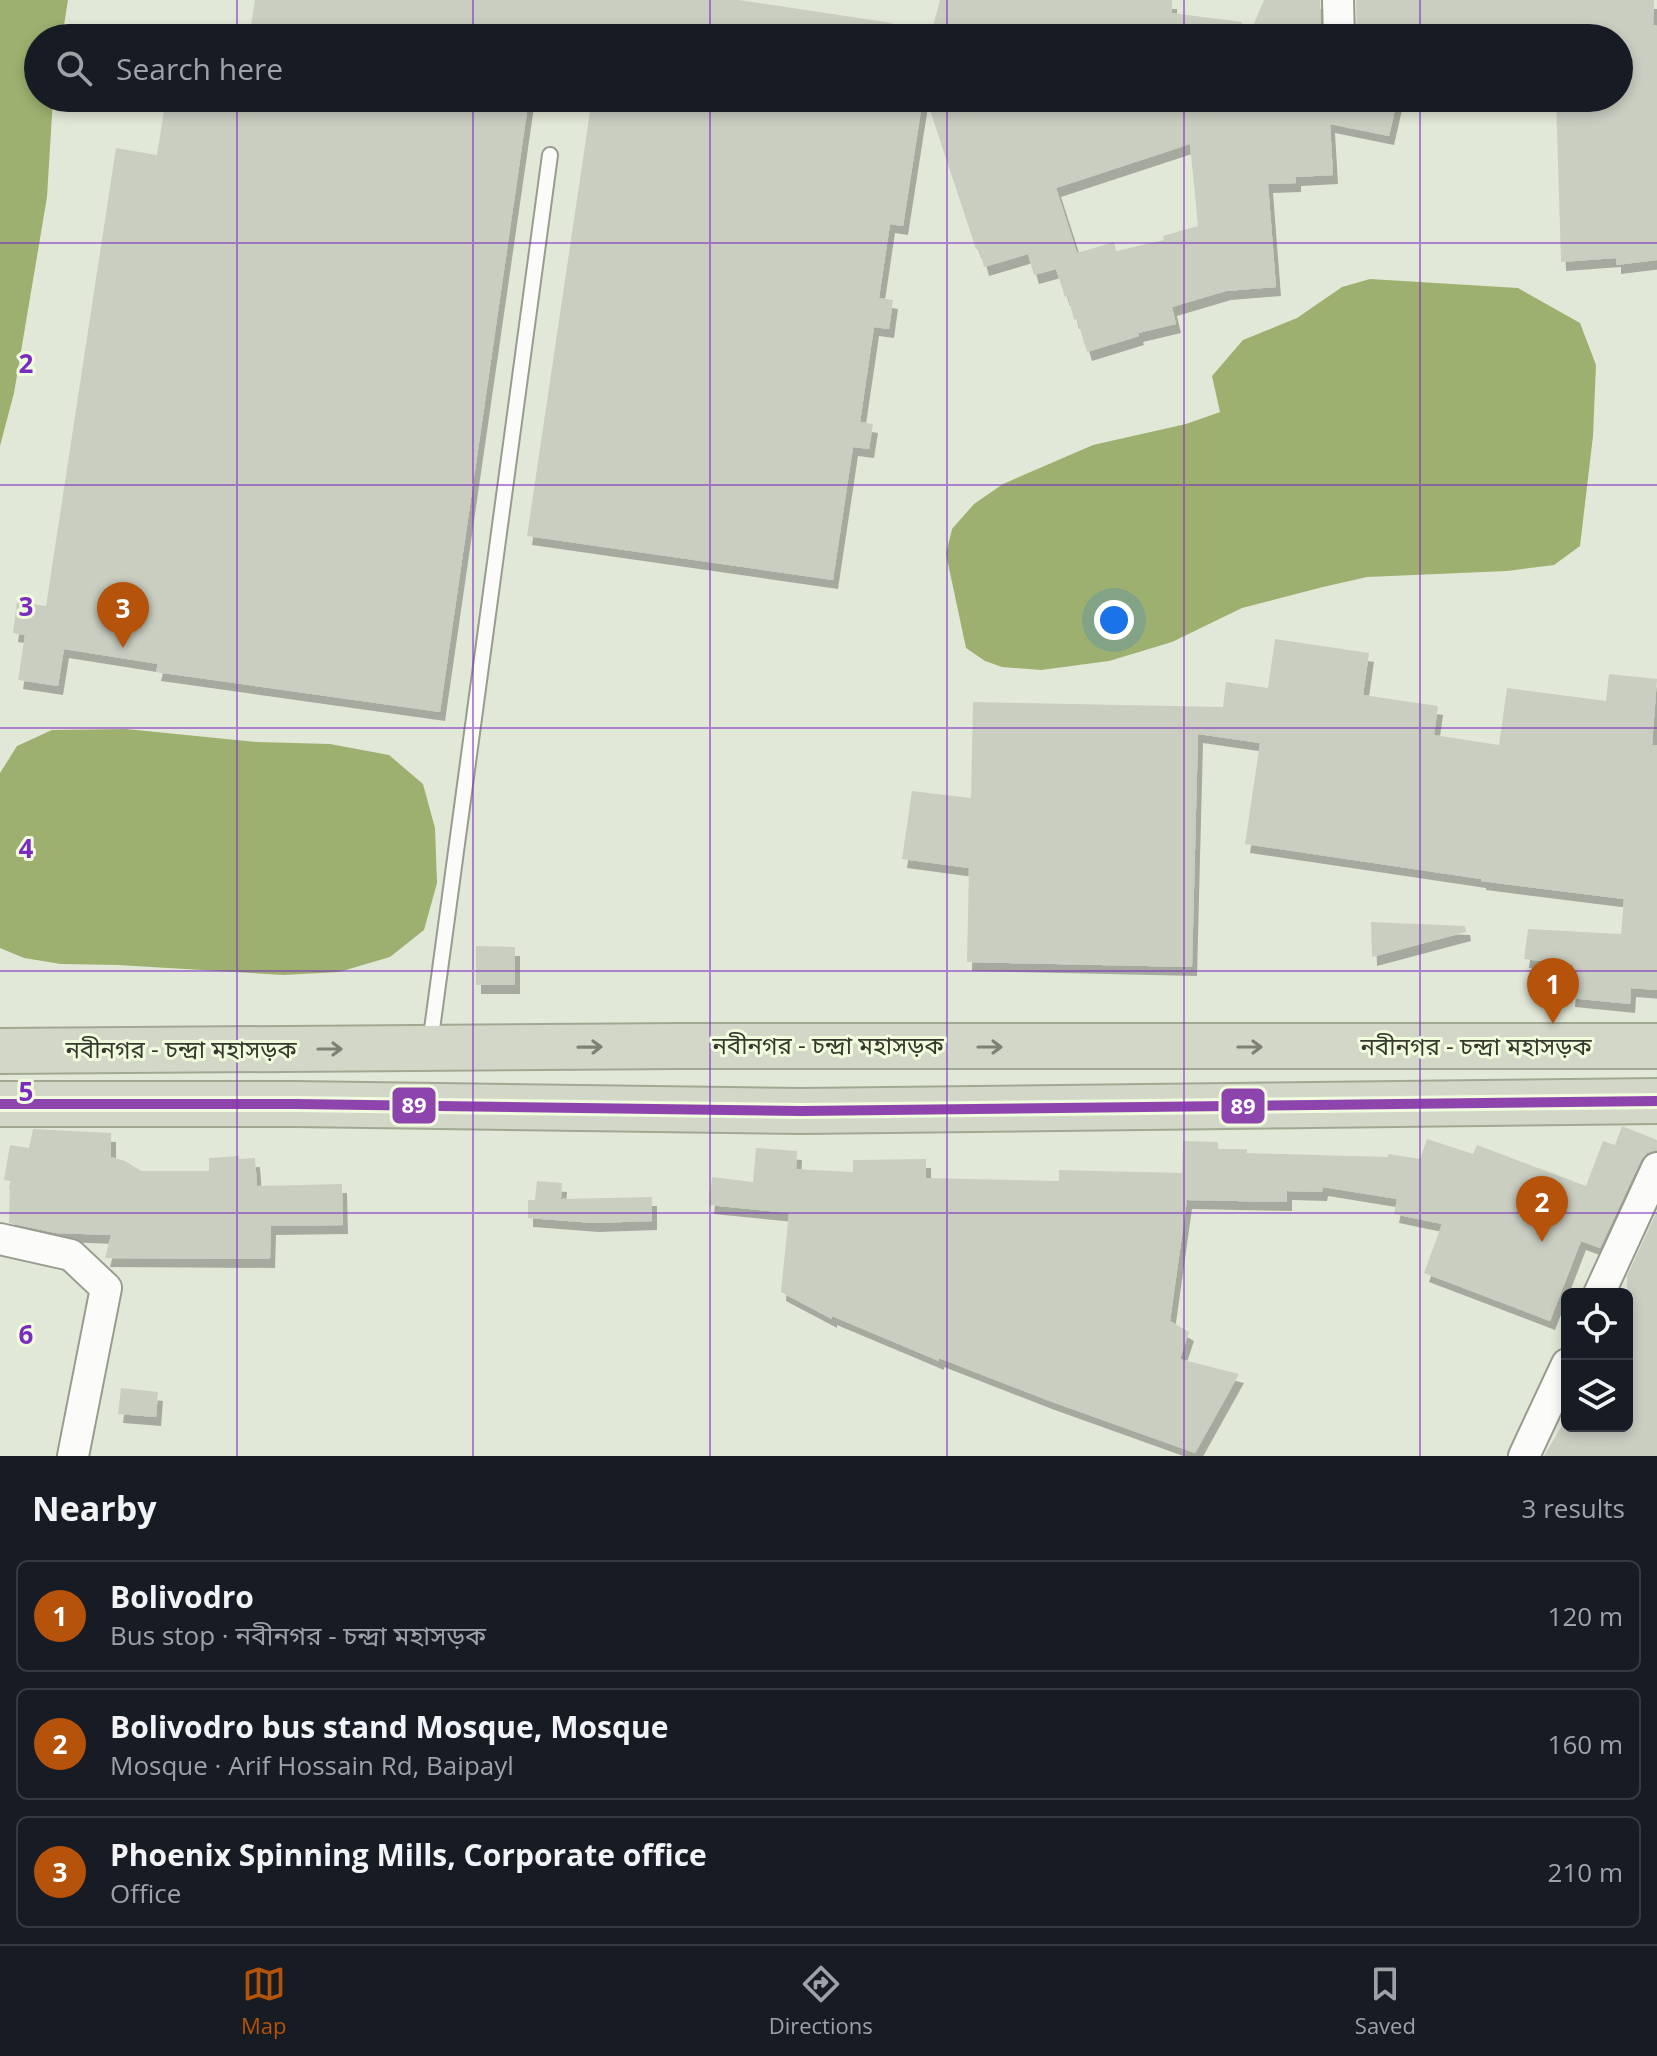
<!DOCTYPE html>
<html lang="en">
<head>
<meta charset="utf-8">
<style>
  body { margin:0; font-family:"Open Sans","Noto Sans Bengali",sans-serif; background:#20242c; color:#f1f3f6 }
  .controls { position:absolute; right:24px; bottom:24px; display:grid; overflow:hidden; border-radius:12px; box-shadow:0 4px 12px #0003 }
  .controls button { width:72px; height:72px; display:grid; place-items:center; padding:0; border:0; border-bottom:2px solid #363941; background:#171b24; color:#f1f3f6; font:40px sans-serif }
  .you { position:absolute; left:1114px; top:620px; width:28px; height:28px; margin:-20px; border:6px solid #fff; border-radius:50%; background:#1a73e8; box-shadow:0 0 0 12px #1a73e833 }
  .badge { display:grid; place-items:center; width:52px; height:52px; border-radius:50%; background:#b45309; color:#fff; font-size:26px; font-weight:700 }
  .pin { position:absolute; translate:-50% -66px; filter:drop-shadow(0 2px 4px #0008) }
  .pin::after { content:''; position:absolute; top:42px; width:28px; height:24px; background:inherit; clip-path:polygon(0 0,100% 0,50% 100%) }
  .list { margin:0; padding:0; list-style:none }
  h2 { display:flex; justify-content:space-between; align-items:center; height:104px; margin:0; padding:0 32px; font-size:34px }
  h2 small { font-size:26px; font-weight:400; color:#9ea1a6 }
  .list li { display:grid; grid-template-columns:52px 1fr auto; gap:24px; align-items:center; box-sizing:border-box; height:112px; margin:0 16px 16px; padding:0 16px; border:2px solid #363941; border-radius:12px }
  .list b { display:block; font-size:30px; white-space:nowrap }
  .list p { margin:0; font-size:26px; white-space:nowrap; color:#9ea1a6 }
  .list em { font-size:26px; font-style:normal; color:#9ea1a6 }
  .icon { flex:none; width:44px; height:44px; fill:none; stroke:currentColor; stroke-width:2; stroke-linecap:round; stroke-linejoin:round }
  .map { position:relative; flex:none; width:1657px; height:1456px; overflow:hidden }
  .search { position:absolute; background:#171b24; box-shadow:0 4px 12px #0003; left:24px; right:24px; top:24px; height:88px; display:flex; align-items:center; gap:20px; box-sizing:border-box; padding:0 28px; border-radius:44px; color:#9ea1a6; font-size:30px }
  .sheet { height:488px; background:#171b24 }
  nav { display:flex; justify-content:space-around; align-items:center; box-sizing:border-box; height:112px; border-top:2px solid #363941; background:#171b24; font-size:22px; color:#9ea1a6 }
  nav a { display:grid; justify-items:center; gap:4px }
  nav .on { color:#b45309 }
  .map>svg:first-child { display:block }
  .water { fill:#9eb070 }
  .building { fill:#cacec1; fill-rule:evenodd; filter:url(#shadow) }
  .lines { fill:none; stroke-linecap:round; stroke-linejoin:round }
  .lane-casing { stroke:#979c8f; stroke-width:18 }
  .street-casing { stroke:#979c8f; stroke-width:34 }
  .highway-casing { stroke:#a1a892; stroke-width:48 }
  .lane { stroke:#fbfcf9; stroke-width:14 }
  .street { stroke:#fbfcf9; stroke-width:30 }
  .highway { stroke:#d3d7c8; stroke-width:44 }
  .bus-1-casing { stroke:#f1fbde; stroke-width:16 }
  .bus-1 { stroke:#8e44ad; stroke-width:10 }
  .oneway { stroke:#7d8073 }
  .grid { fill:none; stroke:#7b2cbf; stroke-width:2; stroke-opacity:0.55 }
  .labels { text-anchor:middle; stroke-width:6; stroke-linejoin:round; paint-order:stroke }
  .street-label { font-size:24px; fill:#36392e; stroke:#f1fbde }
  .grid-label { font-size:26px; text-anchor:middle; font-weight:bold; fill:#7b2cbf; stroke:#f1fbde; stroke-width:6; stroke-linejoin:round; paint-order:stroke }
  .line-badge { stroke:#f1fbde; stroke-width:3 }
  .badge-label { font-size:22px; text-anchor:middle; font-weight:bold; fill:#fff }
</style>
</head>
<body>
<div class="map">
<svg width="1657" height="1456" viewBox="0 0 1657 1456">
  <defs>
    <filter id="shadow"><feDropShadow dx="5" dy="9" stdDeviation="0" flood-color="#0004"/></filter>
  </defs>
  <rect width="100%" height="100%" fill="#e2e8d7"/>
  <g class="water">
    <polygon points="0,0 68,0 62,38 38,38 38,98 53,98 47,197 14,393 0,446"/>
    <polygon points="1370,279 1518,288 1580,323 1596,365 1593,436 1580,546 1554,565 1507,571 1367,577 1323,587 1242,608 1172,642 1109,661 1041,670 1002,667 985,661 966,648 946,554 952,529 974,504 1003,484 1093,445 1186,424 1220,412 1212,376 1243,340 1297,318 1342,287"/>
    <polygon points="126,729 257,742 330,744 389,755 423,784 435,828 437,883 424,930 390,957 339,972 283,975 118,965 61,964 24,958 0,948 0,773 17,746 52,730"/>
  </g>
  <g class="building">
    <polygon points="255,0 739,0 892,23 891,38 249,38"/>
    <polygon points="940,0 1172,0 1172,13 1242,22 1241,38 963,38 933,26"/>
    <polygon points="1264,0 1320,0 1321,38 1248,38"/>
    <polygon points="1356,0 1654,0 1653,25 1657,26 1657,260 1616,265 1616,258 1561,262 1556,98 1619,98 1619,38 1610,38 1611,34 1546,31 1546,38 1357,38"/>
    <polygon points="166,98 529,98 440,712 156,672 158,664 64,649 58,686 18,680 25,635 13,633 17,602 46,606 116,148 157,155"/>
    <polygon points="592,98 923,98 903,226 890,224 879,298 893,300 889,329 874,327 860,422 873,424 869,449 853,447 833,580 527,536"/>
    <path d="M 926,98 L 976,111 L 979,98 L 1065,98 L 1065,108 L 1099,98 L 1383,98 L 1397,101 L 1389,136 L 1330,124 L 1333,175 L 1296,177 L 1296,183 L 1268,184 L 1276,287 L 1226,291 L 1172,307 L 1176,324 L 1138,333 L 1139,336 L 1087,352 L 1077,319 L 1074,320 L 1068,296 L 1065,297 L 1056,269 L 1034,275 L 1028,254 L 984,267 L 979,249 L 976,249 ZM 1190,144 L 1198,226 L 1163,236 L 1164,240 L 1116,251 L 1114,242 L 1077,253 L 1056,188 Z"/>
    <polygon points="1275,639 1369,653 1363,695 1438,706 1434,735 1499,745 1507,688 1606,701 1609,674 1657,679 1652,745 1657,745 1657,990 1631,988 1630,1004 1570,998 1573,965 1524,959 1528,929 1621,934 1624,899 1481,881 1481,879 1245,844 1260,743 1198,734 1192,967 967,962 969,868 902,859 912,791 971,798 973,702 1223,707 1226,682 1268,688"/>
    <polygon points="1371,922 1465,926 1466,932 1372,957"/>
    <polygon points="476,946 515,947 515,985 476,985"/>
    <polygon points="1622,1126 1657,1140 1657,1150 1647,1153 1641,1160 1600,1248 1581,1241 1550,1321 1424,1273 1442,1224 1394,1214 1397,1199 1323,1187 1322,1192 1287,1191 1287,1202 1187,1200 1170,1321 1189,1332 1180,1359 1239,1374 1195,1453 1047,1400 939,1358 939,1361 832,1316 832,1319 781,1292 789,1213 709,1205 712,1177 753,1182 756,1148 797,1151 796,1169 853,1172 853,1160 926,1159 926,1178 1059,1181 1059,1170 1182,1173 1183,1141 1218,1142 1218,1149 1247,1149 1247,1153 1388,1157 1388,1154 1420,1159 1427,1139 1473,1154 1477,1145 1586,1186 1603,1141 1615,1145"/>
    <polygon points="33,1129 111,1133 111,1157 125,1161 141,1171 209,1171 209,1158 239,1156 239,1159 255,1158 257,1186 342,1184 343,1225 271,1226 270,1259 105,1258 111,1235 56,1233 9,1223 10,1181 4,1180 10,1145 29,1148"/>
    <polygon points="537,1181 562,1183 561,1199 652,1197 652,1221 594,1223 528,1218 528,1200 535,1200"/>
    <polygon points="1657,1211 1657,1456 1544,1456 1565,1420 1567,1426 1627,1426 1627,1276"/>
    <polygon points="121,1388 158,1392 156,1417 118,1414"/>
  </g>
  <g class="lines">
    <defs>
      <polyline id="lane" points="430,1044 550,155"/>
      <g id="street">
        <polyline points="1338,0 1339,38"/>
        <polyline points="0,1239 71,1255 106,1288 73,1456"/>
        <polyline points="1599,1294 1657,1168"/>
        <polyline points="1524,1456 1567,1364"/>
      </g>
      <g id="highway">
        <polyline points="0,1051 680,1046 1657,1046"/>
        <polyline points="0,1104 296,1104 801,1111 1657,1101"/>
      </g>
    </defs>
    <use href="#lane" class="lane-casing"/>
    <use href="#street" class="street-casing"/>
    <use href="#highway" class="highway-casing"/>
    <use href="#lane" class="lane"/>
    <use href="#street" class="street"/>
    <use href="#highway" class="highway"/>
    <defs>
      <polyline id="bus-1" points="0,1104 296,1104 801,1111 1657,1101"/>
    </defs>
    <use href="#bus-1" class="bus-1-casing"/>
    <use href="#bus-1" class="bus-1"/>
  </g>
  <defs><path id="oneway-shaft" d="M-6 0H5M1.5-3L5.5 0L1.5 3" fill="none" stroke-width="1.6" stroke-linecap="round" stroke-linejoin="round" transform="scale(2)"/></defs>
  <g class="oneway">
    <use href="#oneway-shaft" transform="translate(590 1047) rotate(-1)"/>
    <use href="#oneway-shaft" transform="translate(990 1047)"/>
    <use href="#oneway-shaft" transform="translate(1250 1047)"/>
    <use href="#oneway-shaft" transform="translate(330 1049)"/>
  </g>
  <path class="grid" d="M 237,0 L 237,38M 473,0 L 473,38M 710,0 L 710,38M 947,0 L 947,38M 1184,0 L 1184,38M 1420,0 L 1420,38M 237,98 L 237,1456M 473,98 L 473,1456M 710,98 L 710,1456M 947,98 L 947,1456M 1184,98 L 1184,1456M 1420,98 L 1420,1456M 0,243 L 1657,243M 0,485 L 1657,485M 0,728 L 1657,728M 0,971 L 1657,971M 0,1213 L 1657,1213"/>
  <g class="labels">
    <g class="street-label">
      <text x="828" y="1054">নবীনগর - চন্দ্রা মহাসড়ক</text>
      <text x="1476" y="1055">নবীনগর - চন্দ্রা মহাসড়ক</text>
      <text x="181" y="1058">নবীনগর - চন্দ্রা মহাসড়ক</text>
    </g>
  </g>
  <g class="grid-label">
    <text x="26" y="373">2</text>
    <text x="26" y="616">3</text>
    <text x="26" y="858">4</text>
    <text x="26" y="1101">5</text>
    <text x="26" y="1344">6</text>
  </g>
  <g class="line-badge">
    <rect x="391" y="1086" width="46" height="39" rx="8" fill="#8e44ad"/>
    <rect x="1220" y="1087" width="46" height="38" rx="8" fill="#8e44ad"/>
  </g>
  <g class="badge-label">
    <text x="414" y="1113">89</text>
    <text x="1243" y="1114">89</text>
  </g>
</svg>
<div class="controls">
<button><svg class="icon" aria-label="locate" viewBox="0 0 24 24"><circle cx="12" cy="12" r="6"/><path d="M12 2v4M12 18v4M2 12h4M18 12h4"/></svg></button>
<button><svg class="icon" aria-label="layers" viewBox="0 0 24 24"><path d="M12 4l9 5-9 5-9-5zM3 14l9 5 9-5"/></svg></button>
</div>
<div class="you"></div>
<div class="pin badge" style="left:1553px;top:1024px">1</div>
<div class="pin badge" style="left:1542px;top:1242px">2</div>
<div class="pin badge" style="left:123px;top:648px">3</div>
<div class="search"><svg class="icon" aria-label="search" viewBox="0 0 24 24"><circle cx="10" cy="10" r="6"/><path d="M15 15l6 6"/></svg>Search here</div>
</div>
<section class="sheet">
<h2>Nearby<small>3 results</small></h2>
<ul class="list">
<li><span class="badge">1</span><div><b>Bolivodro</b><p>Bus stop · নবীনগর - চন্দ্রা মহাসড়ক</p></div><em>120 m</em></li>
<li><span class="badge">2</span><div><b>Bolivodro bus stand Mosque, Mosque</b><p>Mosque · Arif Hossain Rd, Baipayl</p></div><em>160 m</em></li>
<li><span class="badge">3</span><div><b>Phoenix Spinning Mills, Corporate office</b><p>Office</p></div><em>210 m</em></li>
</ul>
</section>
<nav>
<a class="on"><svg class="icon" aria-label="map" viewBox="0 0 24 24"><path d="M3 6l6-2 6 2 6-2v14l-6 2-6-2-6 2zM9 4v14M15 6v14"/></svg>Map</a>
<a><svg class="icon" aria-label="directions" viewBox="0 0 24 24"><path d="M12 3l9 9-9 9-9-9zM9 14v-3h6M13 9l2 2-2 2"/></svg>Directions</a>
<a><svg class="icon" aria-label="saved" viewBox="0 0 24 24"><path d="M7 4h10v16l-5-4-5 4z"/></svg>Saved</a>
</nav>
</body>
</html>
